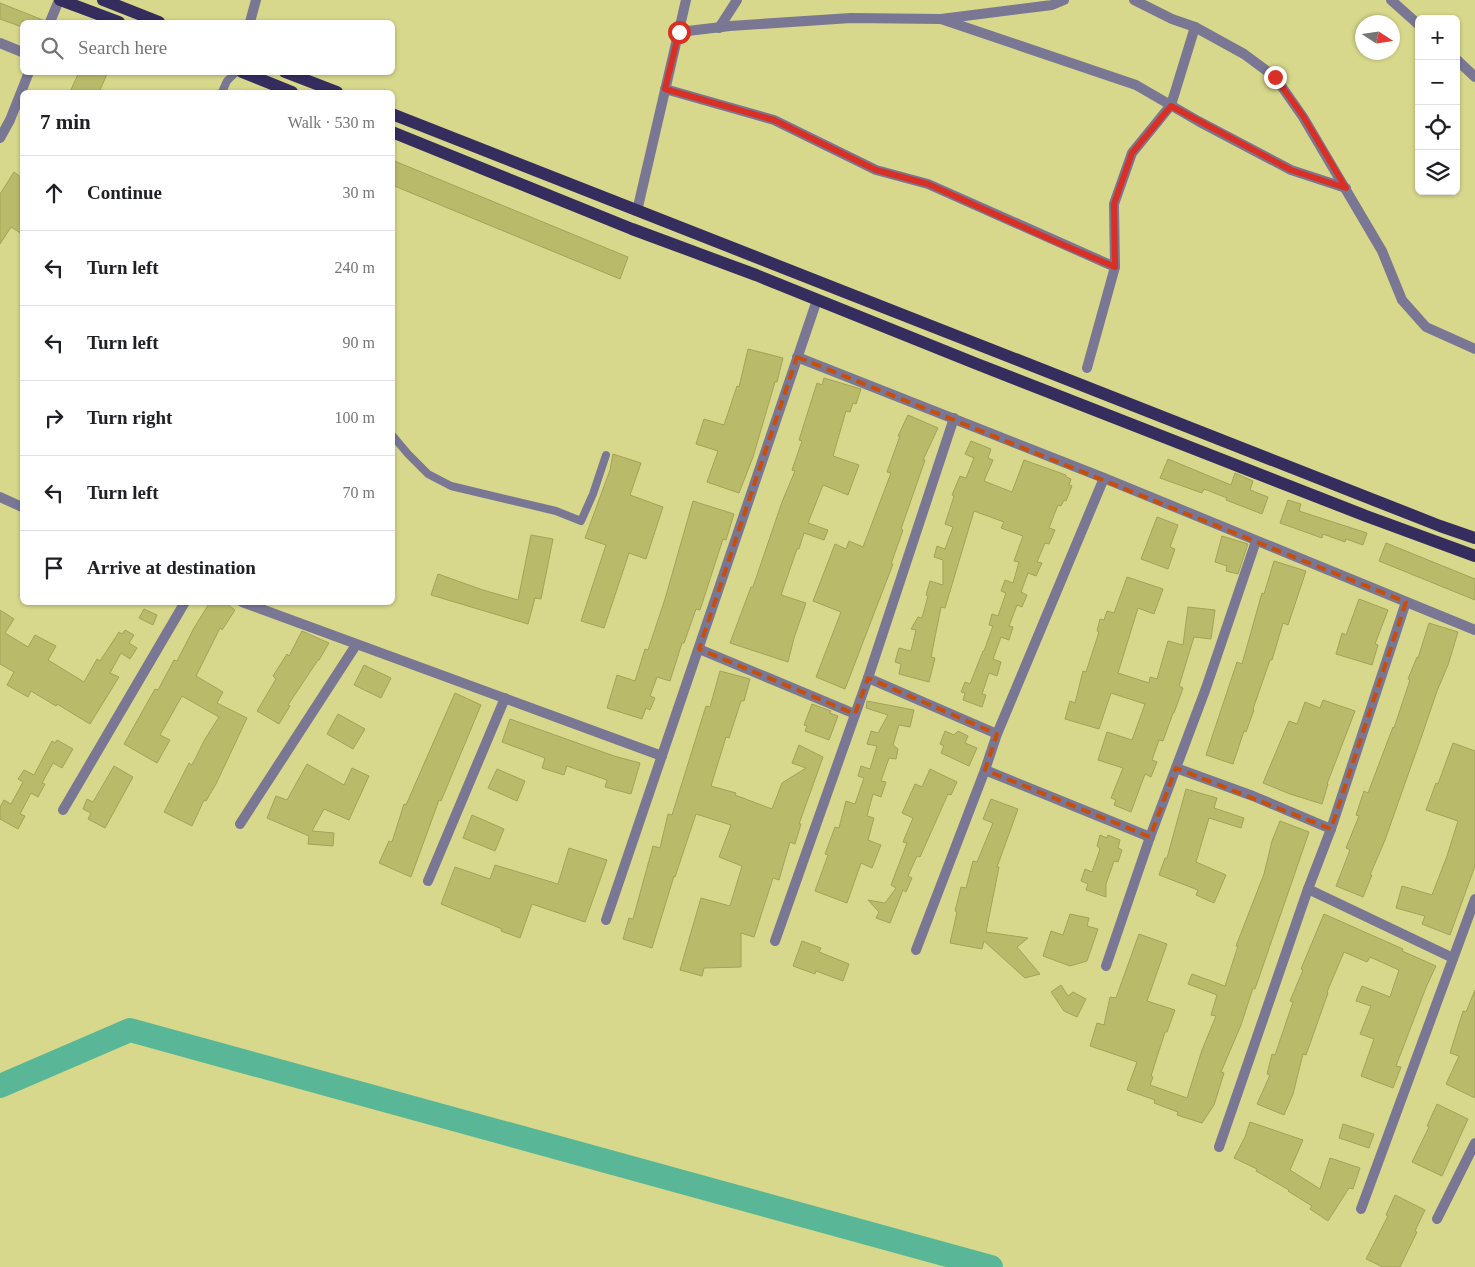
<!DOCTYPE html>
<html lang="en">
<head>
<meta charset="utf-8">
<style>
  body { margin:0; font-family:Georgia,serif; background:#f6f6f6; color:#202124 }
  .controls { position:absolute; right:15px; top:15px; display:grid; overflow:hidden; border-radius:8px; box-shadow:0 1px 4px #0004 }
  .controls button { width:45px; height:45px; display:grid; place-items:center; padding:0; border:0; border-bottom:1px solid #e0e0e0; background:#fff; color:#202124; font:25px sans-serif }
  .compass { position:absolute; left:1355px; top:15px; width:45px; height:45px; border-radius:50%; background:#fff; box-shadow:0 1px 4px #0004; rotate:102deg }
  .stop { position:absolute; width:15px; height:15px; margin:-11px; border:4px solid #d93025; border-radius:50%; background:#fff }
  .stop.end { background:#d93025; border-color:#fff; box-shadow:0 1px 5px #0008 }
  .list { margin:0; padding:0; list-style:none }
  h2 { display:flex; justify-content:space-between; align-items:center; height:65px; margin:0; padding:0 20px; font-size:21px }
  h2 small { font-size:16px; font-weight:400; color:#757577 }
  .list li { display:grid; grid-template-columns:32px 1fr auto; gap:15px; align-items:center; box-sizing:border-box; height:75px; padding:0 20px; border-top:1px solid #e0e0e0 }
  .list b { display:block; font-size:19px; white-space:nowrap }
  .list em { font-size:16px; font-style:normal; color:#757577 }
  .icon { flex:none; width:28px; height:28px; fill:none; stroke:currentColor; stroke-width:2; stroke-linecap:round; stroke-linejoin:round }
  .map { position:relative; flex:none; width:1475px; height:1267px; overflow:hidden }
  .search { position:absolute; background:#fff; box-shadow:0 1px 4px #0004; left:20px; top:20px; width:375px; height:55px; display:flex; align-items:center; gap:12px; box-sizing:border-box; padding:0 18px; border-radius:8px; color:#757577; font-size:19px }
  .panel { position:absolute; background:#fff; box-shadow:0 1px 4px #0004; left:20px; top:90px; width:375px; height:515px; border-radius:8px }
  .map>svg:first-child { display:block }
  .lines { fill:none; stroke-linecap:round; stroke-linejoin:round }
  .river { stroke:#59b797; stroke-width:24 }
  .building { fill:#baba6b; stroke:#a2a357 }
  .lane { stroke:#7a7794; stroke-width:8 }
  .street { stroke:#7a7794; stroke-width:10 }
  .primary { stroke:#352d5e; stroke-width:12 }
  .route { stroke:#d93025; stroke-width:6 }
  .marked { fill:none; stroke:#c84e0a; stroke-width:4; stroke-dasharray:10 6; stroke-linejoin:round }
</style>
</head>
<body>
<div class="map">
<svg width="1475" height="1267" viewBox="0 0 1475 1267">
  <rect width="100%" height="100%" fill="#d7d88b"/>
  <g class="lines">
    <polyline class="river" points="0,1086 130,1030 991,1267"/>
  </g>
  <g class="building">
    <polygon points="0,3 43,20 43,22 22,22 22,27 0,19"/>
    <polygon points="79,72 108,72 99,92 70,92"/>
    <polygon points="392,160 628,257 620,279 392,185"/>
    <polygon points="14,172 22,178 22,234 11,227 0,244 0,194"/>
    <polygon points="748,349 783,358 777,382 775,382 753,457 739,493 707,482 718,451 696,444 704,419 724,425 737,386 739,387"/>
    <polygon points="824,378 861,389 856,404 853,403 850,412 846,411 833,456 859,465 848,495 823,485 808,523 828,530 824,540 804,533 799,549 797,549 781,595 806,603 794,638 788,662 730,643 751,587 753,587 782,502 795,471 792,470 802,441 799,440 817,383 822,385"/>
    <polygon points="908,415 938,428 923,460 925,460 901,529 903,530 891,564 893,564 845,689 816,677 841,612 813,601 835,544 846,549 849,541 863,547 891,473 887,472 900,436 898,436"/>
    <polygon points="971,441 991,449 988,458 993,460 984,481 1012,492 1024,460 1066,475 1066,477 1071,479 1069,485 1072,486 1066,501 1064,500 1061,506 1058,505 1049,528 1055,530 1049,544 1045,543 1037,562 1042,563 1036,576 1028,573 1021,592 1027,595 1022,607 1017,605 1009,626 1013,627 1009,640 1001,637 993,659 1001,662 997,676 989,673 982,694 986,695 982,707 963,700 965,693 961,692 965,682 970,684 983,651 984,651 993,626 989,625 992,614 998,616 1006,593 1001,591 1005,580 1013,583 1019,562 1014,561 1023,536 1001,528 1004,522 974,511 945,608 941,607 931,657 935,658 929,682 899,674 901,664 895,662 899,648 911,651 916,630 911,629 918,617 922,618 928,596 926,595 930,581 943,585 943,560 934,557 937,546 945,549 953,527 945,524 954,496 952,495 960,476 966,478 974,458 965,454"/>
    <polygon points="613,454 641,463 630,495 663,507 646,559 629,553 604,628 581,621 606,545 585,538 610,470"/>
    <polygon points="1168,459 1231,485 1235,473 1253,481 1250,490 1268,497 1262,514 1226,500 1227,498 1204,489 1202,493 1160,478"/>
    <polygon points="1288,500 1301,504 1299,511 1367,533 1363,545 1346,539 1345,542 1323,534 1322,538 1280,523"/>
    <polygon points="693,501 734,514 726,540 723,539 700,610 696,609 684,643 682,643 670,681 657,677 650,696 655,698 650,710 646,708 642,719 607,708 617,675 635,681 645,649 648,650 665,599"/>
    <polygon points="1157,517 1178,525 1170,547 1175,549 1168,569 1141,559"/>
    <polygon points="531,535 553,539 541,599 535,598 528,624 431,595 438,574 483,590 518,600"/>
    <polygon points="1222,536 1248,544 1238,574 1226,571 1227,566 1215,562"/>
    <polygon points="1386,543 1475,579 1475,600 1379,561"/>
    <polygon points="1274,561 1306,571 1288,625 1283,623 1272,660 1270,660 1253,709 1254,710 1246,732 1244,731 1233,764 1206,755 1237,662 1242,664 1262,593 1264,594"/>
    <polygon points="1127,577 1163,589 1154,614 1138,608 1118,673 1149,683 1150,677 1157,679 1168,641 1183,645 1188,607 1215,610 1211,639 1194,637 1179,686 1183,688 1174,713 1173,713 1163,741 1159,740 1152,760 1157,762 1151,777 1145,774 1131,812 1114,805 1116,800 1111,798 1123,768 1098,760 1107,732 1132,740 1145,704 1111,693 1099,729 1065,719 1070,701 1075,703 1083,671 1086,672 1099,632 1097,631 1100,619 1104,620 1107,611 1114,613"/>
    <polygon points="1359,599 1388,610 1375,644 1378,645 1372,665 1336,654 1342,633 1346,635"/>
    <polygon points="210,602 224,602 235,610 222,630 220,628 196,676 223,692 217,703 247,718 216,784 206,801 204,800 192,826 164,812 189,763 192,765 205,739 219,717 182,696 160,735 170,740 157,763 124,744 155,689 158,690 174,660 177,661 194,628"/>
    <polygon points="144,609 157,615 153,625 139,618"/>
    <polygon points="0,610 14,619 5,633 28,647 35,635 56,646 48,660 84,682 97,659 100,661 119,632 122,634 125,630 134,635 129,643 137,648 130,659 121,653 110,673 119,677 90,724 57,704 56,706 31,691 28,697 7,685 14,672 0,664"/>
    <polygon points="1429,623 1458,632 1448,665 1437,691 1421,738 1385,840 1370,875 1372,875 1363,897 1336,886 1350,850 1346,848 1359,816 1356,815 1364,791 1368,793 1393,727 1394,728 1410,680 1408,679 1417,657 1418,658"/>
    <polygon points="302,631 329,643 319,660 318,660 288,705 290,706 279,724 257,711 276,679 273,676 287,654 289,656"/>
    <polygon points="364,665 391,678 381,698 354,685"/>
    <polygon points="720,671 750,679 744,701 741,701 729,738 726,737 711,786 736,793 735,795 772,809 782,783 806,768 792,763 799,745 823,757 799,824 801,824 795,844 790,842 779,880 773,878 754,937 741,933 741,967 704,968 702,976 680,970 701,898 730,906 742,866 719,857 731,825 696,814 675,877 674,876 652,948 623,939 629,918 633,919 653,846 660,848 668,814 672,815 706,706 710,707"/>
    <polygon points="455,693 481,705 441,801 439,800 411,877 379,863 389,841 392,842 404,804 406,805"/>
    <polygon points="1323,700 1355,711 1327,784 1328,784 1322,804 1290,794 1263,783 1289,721 1297,724 1305,702 1320,708"/>
    <polygon points="867,701 914,710 910,727 899,725 893,745 898,749 896,759 889,758 881,781 886,782 881,797 873,794 867,816 874,818 868,840 881,845 872,868 861,863 847,903 815,891 828,855 825,854 835,827 839,828 846,801 855,804 864,778 858,776 861,766 870,769 877,746 867,744 871,731 878,733 888,715 866,708"/>
    <polygon points="812,704 831,711 830,713 838,716 829,740 805,731 807,726 804,725"/>
    <polygon points="338,714 365,729 353,749 327,734"/>
    <polygon points="510,719 614,756 640,763 631,794 605,787 607,780 567,766 564,775 542,768 545,758 502,742"/>
    <polygon points="945,731 954,735 958,731 968,736 965,743 977,748 969,766 941,753 944,746 940,744"/>
    <polygon points="57,740 73,749 62,768 53,763 42,783 45,784 38,797 31,793 20,814 25,816 18,829 0,819 0,807 4,800 11,804 23,782 18,779 24,770 34,775 52,741 55,743"/>
    <polygon points="1453,743 1475,751 1475,866 1450,935 1422,924 1425,916 1396,908 1402,886 1432,895 1447,856 1458,821 1426,810 1436,783 1438,784"/>
    <polygon points="307,764 344,785 352,768 369,776 349,820 324,809 312,831 334,833 333,846 308,844 309,836 267,818 276,796 287,800"/>
    <polygon points="114,766 133,777 105,828 88,819 91,813 83,809 87,799 93,802"/>
    <polygon points="497,769 525,781 517,801 488,788"/>
    <polygon points="930,769 957,782 951,795 948,794 920,857 917,856 908,876 912,878 906,892 903,890 890,923 876,918 879,912 868,900 885,903 896,888 891,885 907,843 903,842 913,818 902,813 915,784 922,787"/>
    <polygon points="1186,789 1217,798 1214,808 1244,818 1241,828 1209,818 1196,862 1226,875 1214,903 1196,895 1198,890 1159,875 1165,858 1167,858"/>
    <polygon points="991,799 1018,809 997,867 999,867 986,932 1028,938 1017,947 1040,974 1025,978 984,941 982,949 950,943 957,912 955,911 961,887 966,888 973,861 977,862 993,823 983,819"/>
    <polygon points="472,815 504,829 495,851 463,838"/>
    <polygon points="1280,821 1309,832 1255,989 1253,988 1241,1025 1221,1072 1224,1073 1214,1105 1202,1123 1177,1115 1178,1112 1154,1103 1155,1100 1127,1090 1137,1062 1090,1046 1097,1023 1104,1025 1110,997 1116,998 1139,934 1167,944 1147,1001 1175,1010 1167,1032 1165,1032 1151,1076 1153,1077 1150,1085 1187,1098 1202,1050 1216,1016 1211,1015 1217,995 1188,984 1192,974 1225,986 1238,946 1236,946 1264,874 1272,841"/>
    <polygon points="1100,835 1107,838 1108,835 1120,840 1118,848 1122,850 1118,862 1114,861 1106,884 1106,897 1086,890 1088,884 1081,881 1085,869 1092,872 1100,849 1097,846"/>
    <polygon points="569,848 607,860 585,922 532,904 520,938 501,931 502,929 441,904 455,867 490,879 495,865 558,884"/>
    <polygon points="1070,914 1089,918 1087,926 1098,929 1087,961 1070,966 1043,956 1051,931 1063,935"/>
    <polygon points="1324,914 1403,949 1402,951 1436,966 1427,985 1396,1066 1401,1067 1393,1088 1361,1076 1374,1039 1360,1034 1371,1006 1356,1001 1362,986 1390,997 1399,970 1370,957 1367,962 1344,952 1327,992 1328,993 1306,1055 1303,1054 1293,1094 1284,1115 1257,1104 1270,1075 1267,1074 1272,1054 1275,1055 1293,1002 1290,1001 1303,970 1301,969"/>
    <polygon points="802,941 821,948 819,952 849,964 843,981 816,971 815,974 793,966"/>
    <polygon points="1061,985 1068,996 1073,992 1086,999 1077,1017 1064,1011 1051,992"/>
    <polygon points="1475,990 1475,1098 1446,1084 1459,1056 1450,1053 1463,1011 1466,1012"/>
    <polygon points="1437,1104 1468,1119 1442,1176 1412,1162 1429,1127 1427,1126"/>
    <polygon points="1250,1122 1303,1140 1290,1170 1320,1189 1330,1158 1360,1168 1353,1189 1349,1188 1328,1221 1310,1209 1312,1206 1288,1191 1289,1190 1256,1171 1257,1169 1234,1158 1245,1137"/>
    <polygon points="1343,1124 1374,1134 1369,1148 1339,1138"/>
    <polygon points="1395,1195 1425,1210 1415,1231 1417,1232 1400,1267 1383,1267 1366,1259 1388,1216 1386,1215"/>
  </g>
  <g class="lines">
    <g class="lane">
      <polyline points="222,92 227,81 236,72"/>
      <polyline points="392,435 408,454 428,474 451,486 556,511 581,521 593,494 606,455"/>
    </g>
    <g class="street">
      <polyline points="1134,0 1172,19 1195,27 1244,54 1275,77 1303,117 1382,251 1402,300 1426,327 1475,349"/>
      <polyline points="1391,0 1419,25"/>
      <polyline points="941,19 1136,85 1198,121 1291,170 1346,188"/>
      <polyline points="50,22 59,0"/>
      <polyline points="250,22 256,0"/>
      <polyline points="719,28 737,0"/>
      <polyline points="679,32 730,26 851,18 941,19 1052,5 1064,0"/>
      <polyline points="0,43 22,52"/>
      <polyline points="1456,59 1475,77"/>
      <polyline points="665,89 774,120 876,170 928,184 1115,267 1087,368"/>
      <polyline points="0,138 10,120 29,72"/>
      <polyline points="637,211 686,0"/>
      <polyline points="1115,267 1114,204 1132,153 1171,105 1195,27"/>
      <polyline points="797,357 1104,478 1475,630"/>
      <polyline points="0,497 22,507"/>
      <polyline points="242,602 662,756"/>
      <polyline points="699,649 855,714"/>
      <polyline points="868,678 997,734"/>
      <polyline points="1176,768 1253,796 1331,829"/>
      <polyline points="985,770 1150,837"/>
      <polyline points="63,810 185,602"/>
      <polyline points="240,824 356,645"/>
      <polyline points="428,881 505,698"/>
      <polyline points="1308,889 1453,958"/>
      <polyline points="606,920 817,300"/>
      <polyline points="775,941 868,678 954,418"/>
      <polyline points="916,950 985,770 997,734 1104,478"/>
      <polyline points="1106,966 1150,837 1206,688 1256,541"/>
      <polyline points="1219,1147 1308,889 1331,829 1406,602"/>
      <polyline points="1361,1209 1475,899"/>
      <polyline points="1437,1219 1475,1143"/>
    </g>
    <g class="primary">
      <polyline points="60,0 119,22"/>
      <polyline points="103,0 159,22"/>
      <polyline points="242,72 292,92"/>
      <polyline points="285,72 337,92"/>
      <polyline points="392,114 1440,526 1475,538"/>
      <polyline points="392,132 632,229 756,275 977,364 1366,516 1475,556"/>
    </g>
  </g>
  <g class="lines">
    <polyline class="route" points="679,32 665,89 774,120 876,170 928,184 1052,240 1115,267 1114,204 1132,153 1171,106 1291,170 1346,188 1303,116 1275,77"/>
  </g>
  <path class="marked" d="M 797,357 L 1406,602 L 1331,829 L 1176,768 L 1150,837 L 985,770 L 997,734 L 868,678 L 855,714 L 699,649 Z"/>
</svg>
<div class="controls">
<button>+</button>
<button>−</button>
<button><svg class="icon" aria-label="locate" viewBox="0 0 24 24"><circle cx="12" cy="12" r="6"/><path d="M12 2v4M12 18v4M2 12h4M18 12h4"/></svg></button>
<button><svg class="icon" aria-label="layers" viewBox="0 0 24 24"><path d="M12 4l9 5-9 5-9-5zM3 14l9 5 9-5"/></svg></button>
</div>
<svg class="compass" viewBox="-18 -18 36 36"><path d="M0-13l5 13h-10z" fill="#e53935"/><path d="M0 13l5-13h-10z" fill="#757577"/></svg>
<div class="stop" style="left:679px;top:32px"></div>
<div class="stop end" style="left:1275px;top:77px"></div>
<div class="search"><svg class="icon" aria-label="search" viewBox="0 0 24 24"><circle cx="10" cy="10" r="6"/><path d="M15 15l6 6"/></svg>Search here</div>
<section class="panel">
<h2>7 min<small>Walk · 530 m</small></h2>
<ul class="list">
<li><svg class="icon" aria-label="ahead" viewBox="0 0 24 24"><path d="M12 20V5M6 11l6-6 6 6"/></svg><div><b>Continue</b></div><em>30 m</em></li>
<li><svg class="icon" aria-label="left" viewBox="0 0 24 24"><path d="M17 20v-9H6M10 6l-5 5 5 5"/></svg><div><b>Turn left</b></div><em>240 m</em></li>
<li><svg class="icon" aria-label="left" viewBox="0 0 24 24"><path d="M17 20v-9H6M10 6l-5 5 5 5"/></svg><div><b>Turn left</b></div><em>90 m</em></li>
<li><svg class="icon" aria-label="right" viewBox="0 0 24 24"><path d="M7 20v-9h11M14 6l5 5-5 5"/></svg><div><b>Turn right</b></div><em>100 m</em></li>
<li><svg class="icon" aria-label="left" viewBox="0 0 24 24"><path d="M17 20v-9H6M10 6l-5 5 5 5"/></svg><div><b>Turn left</b></div><em>70 m</em></li>
<li><svg class="icon" aria-label="arrive" viewBox="0 0 24 24"><path d="M6 21V4h12l-3 4 3 4H6"/></svg><div><b>Arrive at destination</b></div></li>
</ul>
</section>
</div>
</body>
</html>
